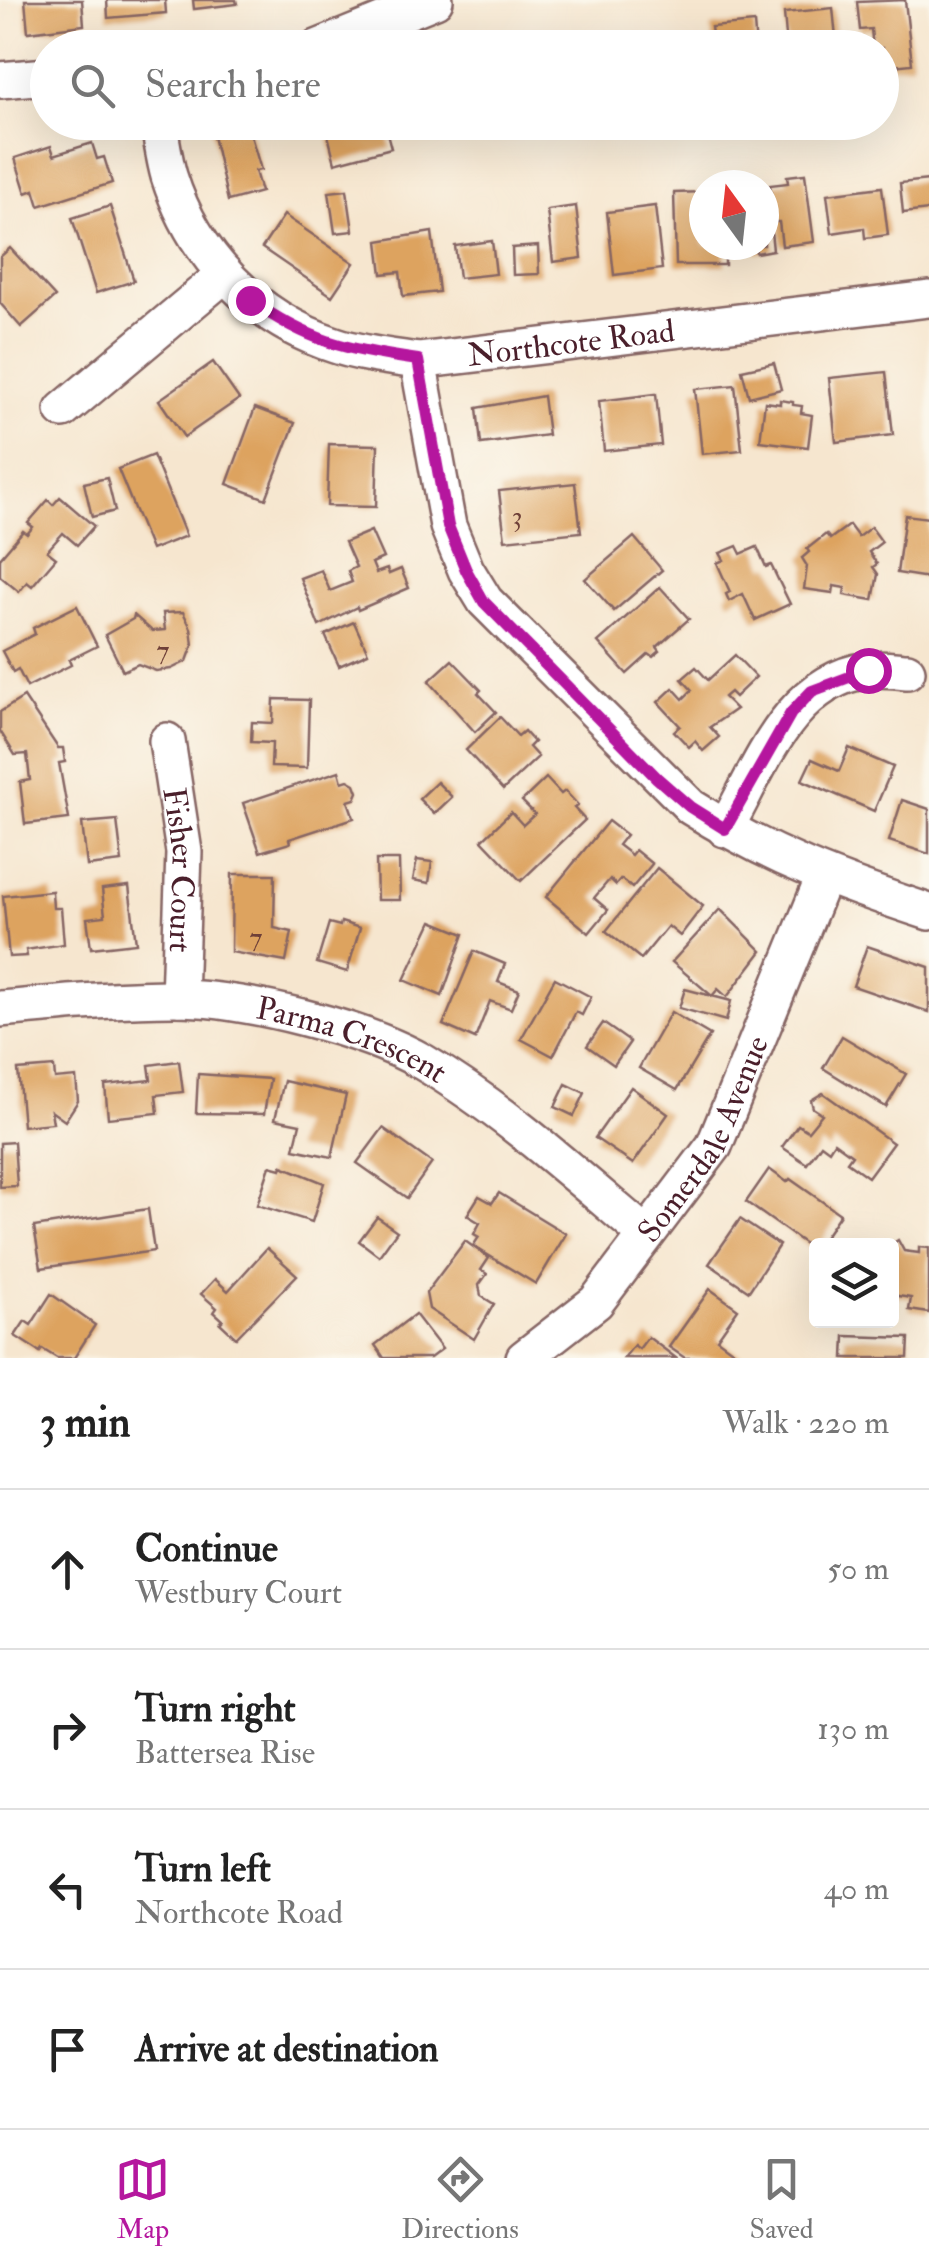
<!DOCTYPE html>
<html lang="en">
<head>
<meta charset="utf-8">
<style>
  body { margin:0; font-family:"IM FELL Double Pica",serif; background:#f2f2f2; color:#222 }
  .controls { position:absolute; right:30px; bottom:30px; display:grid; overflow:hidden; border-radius:10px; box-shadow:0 10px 40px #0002 }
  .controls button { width:90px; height:90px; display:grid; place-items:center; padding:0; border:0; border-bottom:2px solid #e0e0e0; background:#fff; color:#222; font:50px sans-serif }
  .compass { position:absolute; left:689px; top:170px; width:90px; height:90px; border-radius:50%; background:#fff; box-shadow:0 10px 40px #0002; rotate:345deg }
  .stop { position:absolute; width:30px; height:30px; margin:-22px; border:8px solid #b5179e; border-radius:50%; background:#fff }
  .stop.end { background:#b5179e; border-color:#fff; box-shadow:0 2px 10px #0008 }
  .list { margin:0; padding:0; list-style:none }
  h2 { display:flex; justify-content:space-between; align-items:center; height:130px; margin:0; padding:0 40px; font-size:42px }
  h2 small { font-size:32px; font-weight:400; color:#767676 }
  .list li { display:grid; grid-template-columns:65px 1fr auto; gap:30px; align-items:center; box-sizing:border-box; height:160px; padding:0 40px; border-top:2px solid #e0e0e0 }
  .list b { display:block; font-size:38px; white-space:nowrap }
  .list p { margin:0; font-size:32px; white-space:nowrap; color:#767676 }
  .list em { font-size:32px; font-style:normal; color:#767676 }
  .icon { flex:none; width:55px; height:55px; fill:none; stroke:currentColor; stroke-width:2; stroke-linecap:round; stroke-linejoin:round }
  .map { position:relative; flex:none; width:929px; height:1358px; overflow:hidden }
  .search { position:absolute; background:#fff; box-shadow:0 10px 40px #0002; left:30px; right:30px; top:30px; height:110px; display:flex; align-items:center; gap:25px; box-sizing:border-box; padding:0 35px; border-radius:55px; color:#767676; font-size:38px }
  .sheet { height:770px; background:#fff }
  nav { display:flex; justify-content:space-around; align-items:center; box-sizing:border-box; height:140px; border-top:2px solid #e0e0e0; background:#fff; font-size:28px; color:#767676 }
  nav a { display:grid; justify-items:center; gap:5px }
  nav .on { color:#b5179e }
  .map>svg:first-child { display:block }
  .building { fill:#dda35e }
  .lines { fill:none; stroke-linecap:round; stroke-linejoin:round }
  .street-casing { stroke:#866564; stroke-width:40 }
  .street { stroke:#fff; stroke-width:35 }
  .route { stroke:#b5179e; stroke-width:12 }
  .labels { text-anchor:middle; stroke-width:9; stroke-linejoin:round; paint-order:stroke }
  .number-label { font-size:28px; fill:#6f4038 }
  .street-label { font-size:32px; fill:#4a1f2b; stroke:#fbf7ec }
</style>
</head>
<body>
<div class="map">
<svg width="929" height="1358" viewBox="0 0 929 1358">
  <rect width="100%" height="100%" fill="#fbf7ec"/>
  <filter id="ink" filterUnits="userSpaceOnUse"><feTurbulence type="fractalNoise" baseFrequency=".01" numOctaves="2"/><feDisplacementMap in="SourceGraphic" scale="20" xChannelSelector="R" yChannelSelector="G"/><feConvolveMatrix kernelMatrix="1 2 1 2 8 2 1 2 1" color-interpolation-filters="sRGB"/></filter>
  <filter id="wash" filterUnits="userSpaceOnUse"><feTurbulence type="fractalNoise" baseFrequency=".0048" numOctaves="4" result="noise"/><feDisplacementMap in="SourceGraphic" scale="40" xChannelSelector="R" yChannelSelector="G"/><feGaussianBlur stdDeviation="2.25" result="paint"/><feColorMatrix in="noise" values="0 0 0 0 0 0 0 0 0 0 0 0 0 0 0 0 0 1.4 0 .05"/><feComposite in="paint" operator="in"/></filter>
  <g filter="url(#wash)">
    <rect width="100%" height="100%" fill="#f6e6cf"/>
    <g id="blocks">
      <g class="building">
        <polygon points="25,0 82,0 84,25 28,32"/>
        <polygon points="107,0 165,0 166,13 108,18"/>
        <polygon points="193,0 236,0 237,4 194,9"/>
        <polygon points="905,0 912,64 882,67 882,48 873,48 871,29 860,30 857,2"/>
        <polygon points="833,8 837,48 787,48 784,13"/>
        <polygon points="754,23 756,48 714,48 711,27"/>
        <polygon points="641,35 642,48 625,48 624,37"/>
        <polygon points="227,122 247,122 261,170 255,171 261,192 228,201 211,127"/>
        <polygon points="342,122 384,122 391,148 335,163 326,127"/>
        <polygon points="427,122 466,122 467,132 427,133"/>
        <polygon points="92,143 97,159 104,157 112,183 39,206 34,190 26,193 15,158 51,146 54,155"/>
        <polygon points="805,174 814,242 782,246 779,222 770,222 773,250 756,253 755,245 764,245 764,213 773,212 770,185 788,183 787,176"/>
        <polygon points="929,180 929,210 903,213 900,183"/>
        <polygon points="882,187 888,235 865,238 864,228 832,233 827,194"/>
        <polygon points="347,190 353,231 335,233 329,192"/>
        <polygon points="704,192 704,245 725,245 725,265 676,265 674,193"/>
        <polygon points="110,206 134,281 96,293 72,218"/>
        <polygon points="576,206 582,258 553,262 547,210"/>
        <polygon points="655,206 662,269 614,275 607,212"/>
        <polygon points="284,215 354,263 332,296 262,248"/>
        <polygon points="432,232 439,292 403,296 400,272 382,274 378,241"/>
        <polygon points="492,241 496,274 459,278 455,246"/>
        <polygon points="538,246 539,274 513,275 512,248"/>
        <polygon points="10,248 55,297 21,327 0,303 0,257"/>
        <polygon points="213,362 239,399 184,437 159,400"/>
        <polygon points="774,363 781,389 749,397 742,370"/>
        <polygon points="886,372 893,435 836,442 829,378"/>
        <polygon points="735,385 742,450 702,454 695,389"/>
        <polygon points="656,394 661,445 604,451 599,401"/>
        <polygon points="543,396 548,435 481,444 477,408"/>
        <polygon points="780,400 793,402 793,405 802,406 801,413 812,415 808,447 760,441 765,402 780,404"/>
        <polygon points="255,408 295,423 266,499 227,484"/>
        <polygon points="329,444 378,445 376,507 327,506"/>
        <polygon points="153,455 186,536 151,550 118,469"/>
        <polygon points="107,478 115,511 92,517 84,483"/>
        <polygon points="575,483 581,532 505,540 499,491"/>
        <polygon points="60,497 94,526 77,545 63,533 47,551 56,558 32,586 27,582 19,592 0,576 0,558 23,531 27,534 33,527 28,523 48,500 53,505"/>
        <polygon points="905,515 929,518 929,578 897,573"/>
        <polygon points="849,525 858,537 871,527 882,542 869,552 877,564 873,567 878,574 873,600 844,595 845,588 834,586 833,593 804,589 807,566 802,558 809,552 807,549 826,534 830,539"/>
        <polygon points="371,531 383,558 372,563 376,573 387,569 389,574 401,569 409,588 358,610 357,607 319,626 300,578 321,570 330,591 352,582 348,571 356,567 345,542"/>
        <polygon points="634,537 662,570 614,611 585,579"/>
        <polygon points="737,546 741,554 757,547 766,567 771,565 790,604 755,620 743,594 729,601 726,594 730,592 717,563 724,560 720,553"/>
        <polygon points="660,587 689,619 657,647 660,651 653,657 649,654 627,674 598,642"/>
        <polygon points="77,606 97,646 69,660 71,665 27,687 18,669 13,672 2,651 35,634 33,628"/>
        <polygon points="183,612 191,628 193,645 187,661 171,669 156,671 138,664 123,671 105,635 133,619 134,615 152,631 165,630 163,613"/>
        <polygon points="354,622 368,653 339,666 325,635"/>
        <polygon points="735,655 756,677 735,697 730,692 724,697 736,709 710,727 719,737 703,751 695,741 689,747 674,731 680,726 658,702 673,688 683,699 692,690 682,679 696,667 708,680"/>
        <polygon points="452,660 481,690 478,693 496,712 475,732 429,681"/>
        <polygon points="24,697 58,748 63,748 65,762 59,763 69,819 25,824 20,782 30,780 27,754 15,755 0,731 0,712"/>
        <polygon points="274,699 309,700 307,768 271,767 272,743 251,742 252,722 273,723"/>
        <polygon points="500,717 518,736 524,731 534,742 529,747 538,757 503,790 466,750"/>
        <polygon points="849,748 893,767 874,811 802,780 812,759 839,771"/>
        <polygon points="339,771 342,782 348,780 355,784 358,792 355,799 348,801 354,818 289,839 290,843 260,852 243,803"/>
        <polygon points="546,778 561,794 565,791 578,805 574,808 585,820 521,881 482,840 511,812 523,825 535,814 522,801"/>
        <polygon points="437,782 452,797 434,814 419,799"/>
        <polygon points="902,800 929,809 929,854 889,841"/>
        <polygon points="117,820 122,862 87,866 82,823"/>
        <polygon points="608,821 626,835 618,845 631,855 635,850 652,864 632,888 621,879 616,885 610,879 594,898 608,910 589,933 546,897"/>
        <polygon points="376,860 399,860 400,900 377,900"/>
        <polygon points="417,860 432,862 429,883 413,880"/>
        <polygon points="657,868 703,906 680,936 668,926 641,959 606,931"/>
        <polygon points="232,874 275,874 274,928 292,932 286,962 231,952"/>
        <polygon points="129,886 136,943 91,948 87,918 105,916 102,889"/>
        <polygon points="52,891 53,908 61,908 64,944 26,950 27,956 9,957 3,896"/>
        <polygon points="720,909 762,951 727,997 718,989 712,996 672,962"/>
        <polygon points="432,921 464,934 442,996 404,980"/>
        <polygon points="341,922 360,928 347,972 317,963 329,923 340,926"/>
        <polygon points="867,946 929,967 929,1012 853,986"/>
        <polygon points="474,951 505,964 498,982 519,990 511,1009 490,1001 475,1039 443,1025"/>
        <polygon points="555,978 591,997 582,1015 576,1012 553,1056 521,1039"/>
        <polygon points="685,989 731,1001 726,1021 679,1008"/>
        <polygon points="671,1012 710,1035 677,1090 639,1068"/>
        <polygon points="603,1023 630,1042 614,1065 587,1046"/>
        <polygon points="842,1036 906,1074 886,1107 823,1068"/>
        <polygon points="179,1061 183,1092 156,1095 158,1113 108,1118 105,1085 151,1080 149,1065"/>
        <polygon points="54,1067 55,1079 76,1077 78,1101 65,1121 51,1111 53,1123 23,1126 18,1070"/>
        <polygon points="198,1074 270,1079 264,1114 196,1113"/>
        <polygon points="284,1081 346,1095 332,1157 294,1149 300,1124 275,1119"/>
        <polygon points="566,1084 585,1093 574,1116 555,1107"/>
        <polygon points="631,1087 668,1114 633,1164 595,1138"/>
        <polygon points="823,1093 893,1143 868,1177 847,1162 852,1155 834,1142 829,1150 821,1144 807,1164 782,1147 798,1125 808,1131 822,1114 813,1108 811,1100"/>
        <polygon points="383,1128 432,1163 407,1198 357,1163"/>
        <polygon points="14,1142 17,1186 0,1187 0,1143"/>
        <polygon points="270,1166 281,1169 282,1166 324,1183 312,1222 257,1205"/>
        <polygon points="769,1169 787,1182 790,1179 840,1214 815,1251 746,1202"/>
        <polygon points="499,1193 566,1234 536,1284 473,1246 479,1237 474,1234 480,1223 467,1215 479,1196 492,1203"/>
        <polygon points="148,1209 154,1251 41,1268 34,1227"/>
        <polygon points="377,1217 397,1231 379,1256 359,1241"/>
        <polygon points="740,1219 779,1245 749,1291 709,1264"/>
        <polygon points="898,1240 904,1251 919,1253 919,1247 929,1248 929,1313 909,1310 911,1298 892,1295 892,1244"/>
        <polygon points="465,1241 489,1258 481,1270 487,1274 479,1285 481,1296 494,1304 474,1339 429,1309 426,1293"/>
        <polygon points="267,1248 297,1275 236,1338 220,1323 223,1320 214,1312 217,1308 201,1294 215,1279 228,1291"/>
        <polygon points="710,1289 738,1309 717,1339 743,1358 685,1358 669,1347"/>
        <polygon points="51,1294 95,1325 74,1358 57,1358 42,1349 40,1352 15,1336 25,1321 31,1325"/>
        <polygon points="415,1314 442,1349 430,1358 384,1358 375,1345"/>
        <polygon points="845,1336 909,1338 908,1358 844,1358"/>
        <polygon points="648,1337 676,1358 624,1358 634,1345 639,1349"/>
      </g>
    </g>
  </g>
  <g filter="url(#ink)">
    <use href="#blocks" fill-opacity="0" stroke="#866564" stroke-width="2.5"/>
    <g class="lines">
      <defs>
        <g id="street">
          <polyline points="317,48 435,0"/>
          <polyline points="0,80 48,76"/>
          <path id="s1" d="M 158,122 C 162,140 164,159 169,176 C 194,256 255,319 335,345 C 361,354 391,357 418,361 L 929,299"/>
          <path d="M 418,361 L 448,526 L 466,570 L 485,601 L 691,807 C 770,857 841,883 929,912"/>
          <polyline points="63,410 225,274"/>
          <path id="s2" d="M 167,741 L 184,852 L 179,998"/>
          <path d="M 725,829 C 760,768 789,681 868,670 C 880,668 894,670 907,671"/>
          <path id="s3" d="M 0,1009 C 58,1004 116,998 175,998 C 243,998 364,1028 423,1062 C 504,1110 574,1174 645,1234"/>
          <path id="s4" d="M 524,1358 L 596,1302 L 714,1146 L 824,877"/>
        </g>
      </defs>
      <use href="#street" class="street-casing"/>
      <use href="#street" class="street"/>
    </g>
  </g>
  <g class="lines" filter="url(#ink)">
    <path class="route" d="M 250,300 C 309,342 348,350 418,360 L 448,526 L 466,570 L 484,602 L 657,778 L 690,807 L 725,829 L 791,713 L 812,691 L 868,670"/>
  </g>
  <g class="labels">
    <g class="number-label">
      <text x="517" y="525">3</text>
      <text x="163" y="659">7</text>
      <text x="256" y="946">7</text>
    </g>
    <g class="street-label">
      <text dy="11" stroke="none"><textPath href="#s1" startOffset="540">Northcote Road</textPath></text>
      <text dy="11" stroke="none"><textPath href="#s2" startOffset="130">Fisher Court</textPath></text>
      <text dy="11" stroke="none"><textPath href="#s3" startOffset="358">Parma Crescent</textPath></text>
      <text dy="11" stroke="none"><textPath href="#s4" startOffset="288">Somerdale Avenue</textPath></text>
    </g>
  </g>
</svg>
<div class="controls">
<button><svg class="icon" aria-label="layers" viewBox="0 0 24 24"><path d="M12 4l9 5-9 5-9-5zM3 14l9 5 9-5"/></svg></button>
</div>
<svg class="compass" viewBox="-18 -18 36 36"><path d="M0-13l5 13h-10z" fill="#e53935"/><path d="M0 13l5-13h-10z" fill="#767676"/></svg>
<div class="stop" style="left:868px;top:670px"></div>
<div class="stop end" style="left:250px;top:300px"></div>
<div class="search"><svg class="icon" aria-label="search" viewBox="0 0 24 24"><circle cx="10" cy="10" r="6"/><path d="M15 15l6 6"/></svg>Search here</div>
</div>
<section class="sheet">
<h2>3 min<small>Walk · 220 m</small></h2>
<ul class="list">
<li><svg class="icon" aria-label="ahead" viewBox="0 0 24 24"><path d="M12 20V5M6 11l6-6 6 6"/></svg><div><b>Continue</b><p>Westbury Court</p></div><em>50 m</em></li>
<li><svg class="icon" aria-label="right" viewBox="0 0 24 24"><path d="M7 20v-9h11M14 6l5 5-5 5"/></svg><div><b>Turn right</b><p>Battersea Rise</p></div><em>130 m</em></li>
<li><svg class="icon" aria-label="left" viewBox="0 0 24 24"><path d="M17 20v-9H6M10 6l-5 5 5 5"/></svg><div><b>Turn left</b><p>Northcote Road</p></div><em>40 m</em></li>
<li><svg class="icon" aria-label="arrive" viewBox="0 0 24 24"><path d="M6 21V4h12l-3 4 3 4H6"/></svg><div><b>Arrive at destination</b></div></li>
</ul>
</section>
<nav>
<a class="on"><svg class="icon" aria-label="map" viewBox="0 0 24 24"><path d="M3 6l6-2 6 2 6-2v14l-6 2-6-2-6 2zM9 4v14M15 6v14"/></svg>Map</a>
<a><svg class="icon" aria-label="directions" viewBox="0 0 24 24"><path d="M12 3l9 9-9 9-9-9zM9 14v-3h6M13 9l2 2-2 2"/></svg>Directions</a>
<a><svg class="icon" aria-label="saved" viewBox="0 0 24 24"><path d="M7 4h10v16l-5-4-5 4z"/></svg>Saved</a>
</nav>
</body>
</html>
